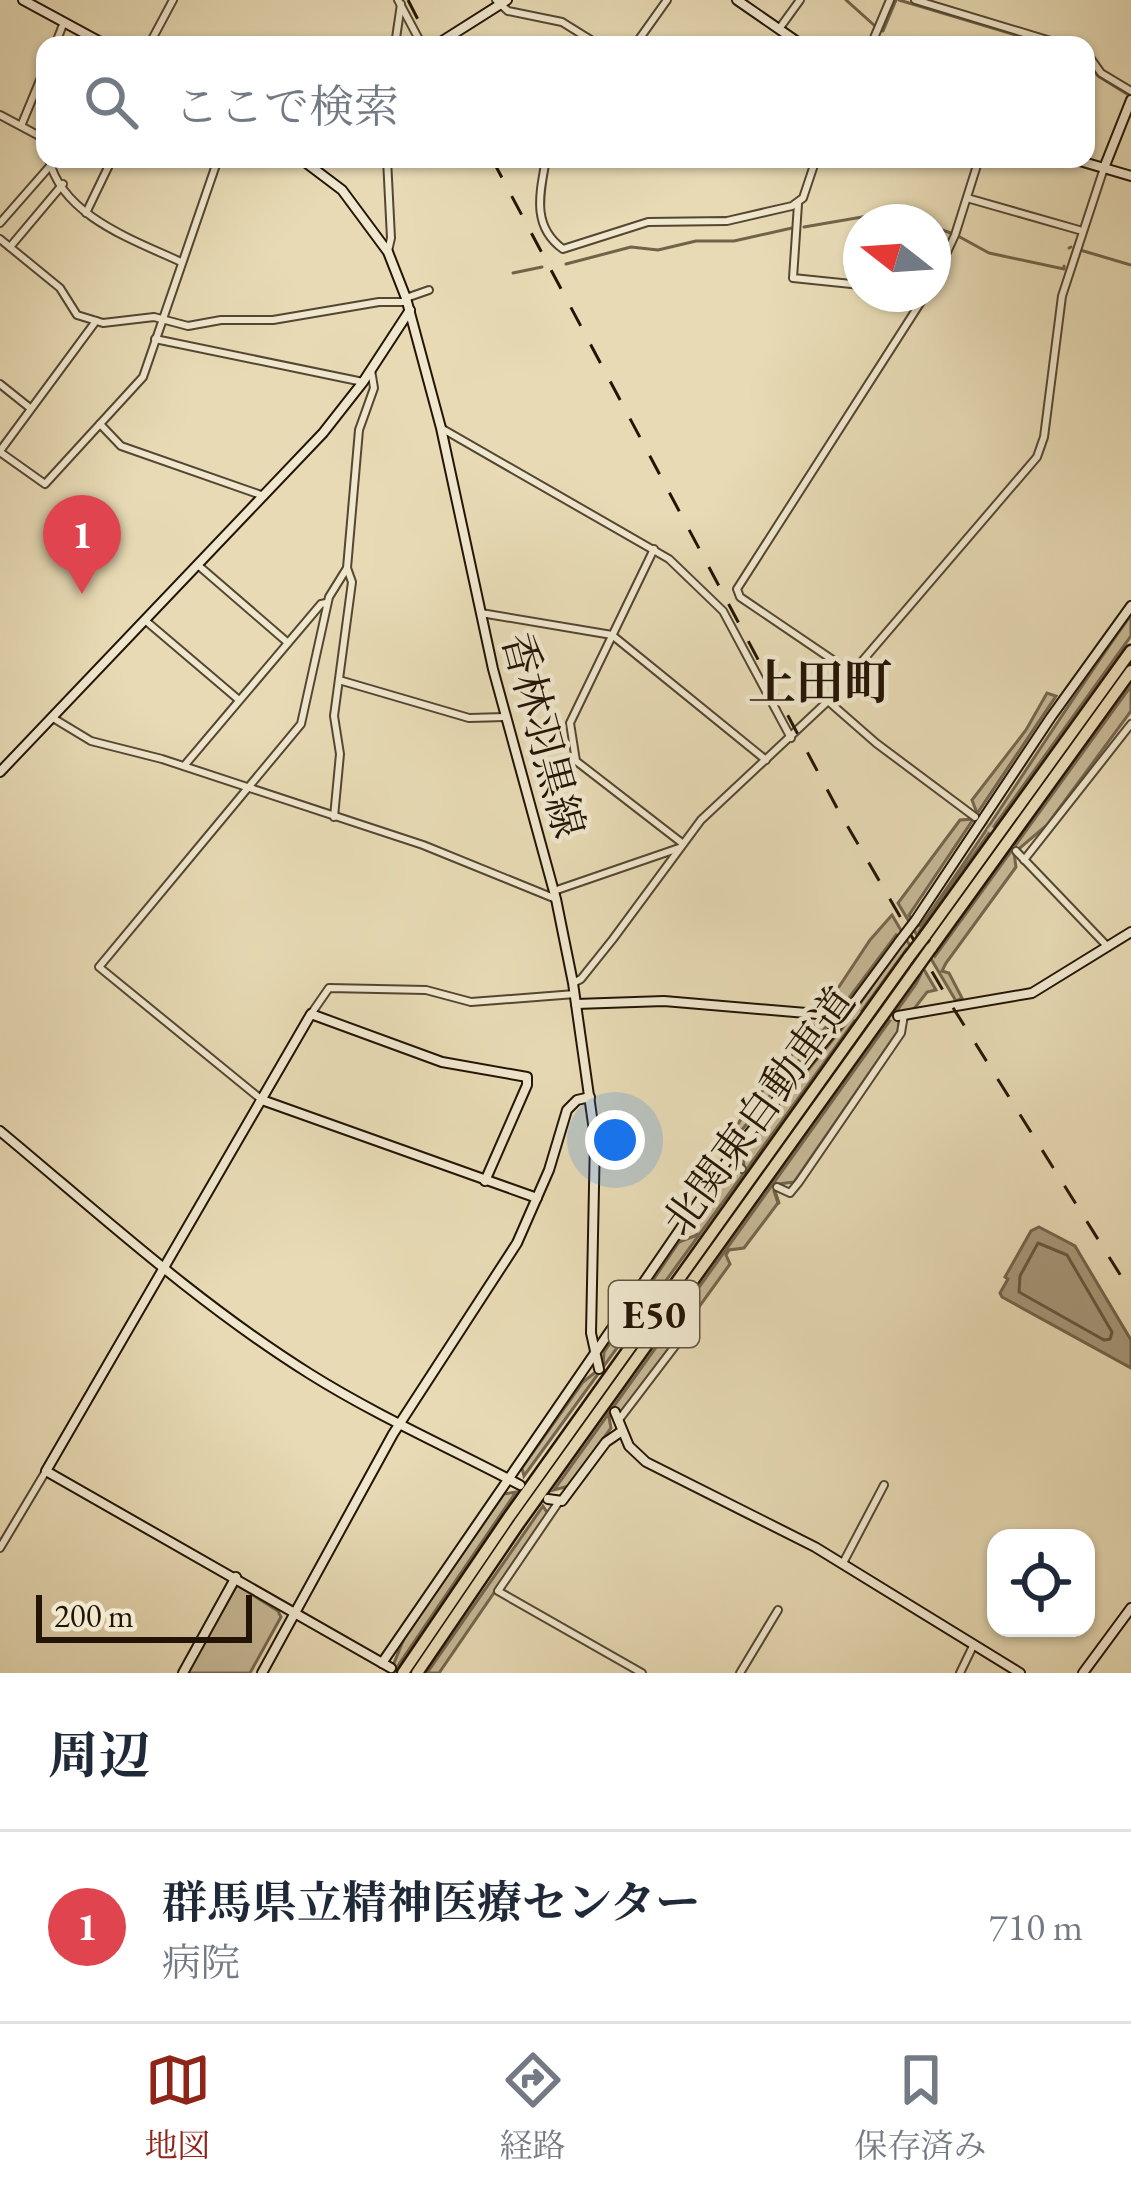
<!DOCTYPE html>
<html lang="ja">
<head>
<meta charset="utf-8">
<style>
  body { margin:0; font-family:"EB Garamond","Noto Serif JP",serif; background:#f6f6f7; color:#1f2937 }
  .controls { position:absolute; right:36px; bottom:36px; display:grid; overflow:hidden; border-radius:24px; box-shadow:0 3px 9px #0004 }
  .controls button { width:108px; height:108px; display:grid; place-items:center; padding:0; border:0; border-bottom:3px solid #e0e1e3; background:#fff; color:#1f2937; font:60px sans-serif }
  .compass { position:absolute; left:843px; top:204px; width:108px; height:108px; border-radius:50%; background:#fff; box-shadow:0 3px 9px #0004; rotate:287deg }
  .scale { position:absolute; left:36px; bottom:30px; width:216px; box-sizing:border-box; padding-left:12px; border:6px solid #241405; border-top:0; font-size:33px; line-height:42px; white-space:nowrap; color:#241405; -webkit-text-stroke:9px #efe7ce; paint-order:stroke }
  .you { position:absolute; left:615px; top:1140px; width:42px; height:42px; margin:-30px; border:9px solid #fff; border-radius:50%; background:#1a73e8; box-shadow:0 0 0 18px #1a73e833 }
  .badge { display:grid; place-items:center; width:78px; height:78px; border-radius:50%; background:#8f2418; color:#fff; font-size:39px; font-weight:700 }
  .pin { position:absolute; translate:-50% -99px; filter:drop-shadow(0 3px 6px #0008) }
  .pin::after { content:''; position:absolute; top:63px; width:42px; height:36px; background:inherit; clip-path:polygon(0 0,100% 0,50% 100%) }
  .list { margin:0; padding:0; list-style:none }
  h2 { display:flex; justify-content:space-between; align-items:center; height:156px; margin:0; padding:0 48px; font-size:51px }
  h2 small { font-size:39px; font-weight:400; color:#747a83 }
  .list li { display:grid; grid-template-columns:78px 1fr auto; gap:36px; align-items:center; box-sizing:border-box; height:192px; padding:0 48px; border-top:3px solid #e0e1e3 }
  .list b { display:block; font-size:45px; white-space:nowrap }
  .list p { margin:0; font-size:39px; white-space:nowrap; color:#747a83 }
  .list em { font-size:39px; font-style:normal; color:#747a83 }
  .icon { flex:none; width:66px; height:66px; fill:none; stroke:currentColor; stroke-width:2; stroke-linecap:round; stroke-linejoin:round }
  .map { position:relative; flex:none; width:1131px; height:1673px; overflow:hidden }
  .search { position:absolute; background:#fff; box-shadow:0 3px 9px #0004; left:36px; right:36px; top:36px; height:132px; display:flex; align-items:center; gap:30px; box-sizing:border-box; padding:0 42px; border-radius:24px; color:#747a83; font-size:45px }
  .sheet { height:348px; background:#fff }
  nav { display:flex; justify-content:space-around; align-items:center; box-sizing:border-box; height:168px; border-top:3px solid #e0e1e3; background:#fff; font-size:33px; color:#747a83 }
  nav a { display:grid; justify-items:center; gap:6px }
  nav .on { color:#8f2418 }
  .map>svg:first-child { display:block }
  .green { fill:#c6b896; stroke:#75664e; stroke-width:3 }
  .water { fill:#a59778; stroke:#71634a; stroke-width:3 }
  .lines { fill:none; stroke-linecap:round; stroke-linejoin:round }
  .shore { stroke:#64563e; stroke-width:3 }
  .stream { stroke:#71634a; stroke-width:3 }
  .street-tunnel { stroke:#cabc9a; stroke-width:6; stroke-dasharray:6 3; stroke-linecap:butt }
  .secondary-tunnel { stroke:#cabc9a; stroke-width:8; stroke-dasharray:8 4; stroke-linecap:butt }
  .street-casing { stroke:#554631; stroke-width:10 }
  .secondary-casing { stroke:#241405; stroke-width:12 }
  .highway-casing { stroke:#241405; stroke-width:15 }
  .street { stroke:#efe7ce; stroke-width:6 }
  .secondary { stroke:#efe7ce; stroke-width:8 }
  .highway { stroke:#e7dab4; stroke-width:10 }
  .rail { stroke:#241405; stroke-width:3; stroke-dasharray:21 21; stroke-linecap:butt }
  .secondary-bridge-casing { stroke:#241405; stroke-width:12; stroke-linecap:butt }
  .highway-bridge-casing { stroke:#241405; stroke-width:15; stroke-linecap:butt }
  .secondary-bridge { stroke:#efe7ce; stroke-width:8 }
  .highway-bridge { stroke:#e7dab4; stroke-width:10 }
  .labels { text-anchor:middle; stroke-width:9; stroke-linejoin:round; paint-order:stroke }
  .shield { fill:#efe7ce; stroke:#615341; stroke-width:3 }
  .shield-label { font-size:39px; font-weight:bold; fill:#241405 }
  .street-label { font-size:42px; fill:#241405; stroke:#efe7ce }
  .quarter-label { font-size:48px; font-weight:bold; fill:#241405; stroke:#efe7ce }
</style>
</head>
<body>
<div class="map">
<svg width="1131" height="1673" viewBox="0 0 1131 1673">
  <rect width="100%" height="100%" fill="#e7dab4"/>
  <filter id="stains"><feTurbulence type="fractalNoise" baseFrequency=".00167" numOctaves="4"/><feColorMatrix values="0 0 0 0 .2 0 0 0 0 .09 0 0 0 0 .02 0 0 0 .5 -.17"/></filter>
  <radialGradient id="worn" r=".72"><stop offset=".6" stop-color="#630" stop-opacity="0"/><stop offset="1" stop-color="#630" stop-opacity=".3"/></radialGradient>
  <g class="green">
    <path d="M 1131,615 L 1131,636 L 921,928 L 919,932 L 935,956 L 1131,686 L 1131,711 L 1047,825 L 1014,853 L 1016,867 L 946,963 L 942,971 L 949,973 L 962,998 L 956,1001 L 898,903 L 960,820 L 973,819 L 977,813 L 972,800 L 1026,730 L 1047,693 L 1056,696 L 909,915 L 916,926 L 921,925 C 994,823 1058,717 1131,615 Z"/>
    <path d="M 892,915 L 936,990 L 927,992 L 914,1009 L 900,1012 L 898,1031 L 794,1182 L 779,1184 L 774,1191 L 778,1203 L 744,1248 L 729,1250 L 726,1255 L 730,1264 L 626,1408 L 609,1417 L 611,1428 L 569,1486 L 554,1490 L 916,984 L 921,974 L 906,950 L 524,1476 L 522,1468 L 583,1382 L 603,1366 L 604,1352 L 679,1242 L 697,1235 L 695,1218 L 725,1174 L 739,1172 L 744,1166 L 742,1151 L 844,1026 L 902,944 L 896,935 L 840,1010 L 723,1153 C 742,1104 790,1065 818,1019 L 828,1020 L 830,1011 L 823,1011 L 870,940 Z"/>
    <polygon points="516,1492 393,1673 390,1673 405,1636 504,1494"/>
    <polygon points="543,1506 548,1514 439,1673 427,1673"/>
    <polygon points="237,1585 278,1611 281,1617 250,1673 187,1673"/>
  </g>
  <polygon class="water" points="1039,1227 1075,1246 1131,1340 1131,1368 1002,1297 1000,1293 1008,1279 1005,1277 1031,1231"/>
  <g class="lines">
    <polygon class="shore" points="1038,1243 1067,1255 1112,1332 1110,1339 1104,1340 1019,1292 1020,1276"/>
    <g class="stream">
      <polyline points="846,0 875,26"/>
      <polyline points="899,0 1049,45"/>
      <polyline points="883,31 896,0"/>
      <polyline points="1086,58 1098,76 1127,94"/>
      <polyline points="804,227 868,216 916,222"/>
      <polyline points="933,227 951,233"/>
      <polyline points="958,236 989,253 1064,269 1064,266"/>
      <polyline points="1069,248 1071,247"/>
      <polyline points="1080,250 1131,265"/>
      <polyline points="566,264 631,247 658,250 696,241 734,241 792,228"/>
      <polyline points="513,273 542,267"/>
      <polyline points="775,1191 779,1203"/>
    </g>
    <polyline class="street-tunnel" points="982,822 1016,851"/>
    <polyline class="secondary-tunnel" points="830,1015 898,1016"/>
    <defs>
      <g id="street">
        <polyline points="398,0 422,45"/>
        <polyline points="496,0 508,11 562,22 599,45"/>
        <polyline points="915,0 1064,45"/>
        <polyline points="779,29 800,0"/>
        <polyline points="55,45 64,22"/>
        <polyline points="149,45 173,0"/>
        <polyline points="395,45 401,4"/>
        <polyline points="635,45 667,0"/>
        <polyline points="871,45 890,0"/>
        <polyline points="1086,52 1101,73 1131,91"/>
        <polyline points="0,115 45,139"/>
        <polyline points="21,126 45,68"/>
        <path d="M 49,159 C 62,216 134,240 181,262"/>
        <polyline points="387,159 391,238 388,251"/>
        <path d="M 546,159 C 540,193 531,226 563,249 L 648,222 L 727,221 L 792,206 L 803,198 L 816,159"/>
        <polyline points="967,198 1079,230"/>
        <polyline points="798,204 793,278 861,285"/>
        <polyline points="86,213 112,159"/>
        <polyline points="869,222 870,219"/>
        <polyline points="0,223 50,166"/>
        <polyline points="0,239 60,288 77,315 103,323 154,317 188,326 221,320 273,320 379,302 407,302"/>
        <polyline points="10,247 63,184"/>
        <polyline points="933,282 955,235 979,159"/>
        <polyline points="858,285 861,266"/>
        <polyline points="406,298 429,290"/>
        <polyline points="155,339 363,382"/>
        <polyline points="0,384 30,408"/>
        <polyline points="100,424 121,446 264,496"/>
        <polyline points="441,428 669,559 723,611 791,738"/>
        <polyline points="0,451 96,321"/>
        <polyline points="0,452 45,484 143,377 218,159"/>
        <polyline points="654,549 570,723 576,761 682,843"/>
        <polyline points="199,566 287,642"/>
        <polyline points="481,613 612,635 766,760"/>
        <polyline points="146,621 239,700"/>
        <polyline points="852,673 740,597 737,589 926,294"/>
        <polyline points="339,680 469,718 505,717"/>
        <polyline points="828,701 876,743 975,817"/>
        <polyline points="53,718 91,741 162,759 423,845 556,899"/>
        <polyline points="184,766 321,604 326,603"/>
        <polyline points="334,817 340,754 334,716 352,582 347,568 359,430 374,388 371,370"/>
        <polyline points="1016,851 1108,947"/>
        <polyline points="1024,860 1131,724"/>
        <polyline points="554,891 679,848"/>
        <polyline points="573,983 581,979 613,939 701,820 828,701 1037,457 1044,437 1062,296 1104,168"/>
        <polyline points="311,1014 329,988 426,990 471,1002 575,994"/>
        <polyline points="262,1100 99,967 301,724 329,597 347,568"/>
        <polyline points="729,1158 742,1169"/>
        <polyline points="777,1187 790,1193 799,1182 901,1033 904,1015"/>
        <polyline points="618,1421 685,1333"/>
        <polyline points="558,1503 498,1591 642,1673"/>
        <polyline points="0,1548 46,1471"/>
        <polyline points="843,1563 884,1485"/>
        <polyline points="740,1673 778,1610"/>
        <polyline points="960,1673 974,1644"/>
      </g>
      <g id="secondary">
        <polyline points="23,0 106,45"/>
        <polyline points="737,0 802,45"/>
        <polyline points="436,45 507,0"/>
        <polyline points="301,159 342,190 388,252 406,298 441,428 493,669 556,899 573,983 595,1138 591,1333 599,1369"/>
        <polyline points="1073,159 1131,176"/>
        <polyline points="1104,168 1131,100"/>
        <polyline points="0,772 323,433 363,382 410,310"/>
        <polyline points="915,921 1051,717 1131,606"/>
        <polyline points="576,1004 664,1001 830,1015"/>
        <polyline points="898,1016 1032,993 1131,932"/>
        <polyline points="262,1100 537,1198"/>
        <path d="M 0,1131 C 101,1215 198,1304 310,1374 C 377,1416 450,1448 520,1485"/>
        <polyline points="615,1412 629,1446 646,1462 815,1547 1020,1673"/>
        <polyline points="548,1499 562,1501 606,1442 622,1431"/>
        <polyline points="382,1663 727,1161 840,1022 899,942"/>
        <polyline points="391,1668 46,1471 311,1014 442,1062 527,1077 527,1085 485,1181"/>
        <polyline points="183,1673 236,1577"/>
        <polyline points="262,1673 393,1434 517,1243 549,1170 567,1110 577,1100 590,1097"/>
        <polyline points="1083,1673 1131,1608"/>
      </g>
      <g id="highway">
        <polyline points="925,936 1131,651"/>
        <polyline points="931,948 1131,671"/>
        <polyline points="403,1673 509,1517 909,957"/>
        <polyline points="417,1673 519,1523 916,969"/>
      </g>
    </defs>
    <use href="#street" class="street-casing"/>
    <use href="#secondary" class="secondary-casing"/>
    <use href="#highway" class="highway-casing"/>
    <use href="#street" class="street"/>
    <use href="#secondary" class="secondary"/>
    <use href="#highway" class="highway"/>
    <g class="rail">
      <polyline points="408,0 431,45"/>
      <polyline points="492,159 837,808 952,1006 1131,1292"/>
    </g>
    <defs>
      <polyline id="secondary-bridge" points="899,942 915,921"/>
      <g id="highway-bridge">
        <polyline points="909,957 925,936"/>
        <polyline points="916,969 931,948"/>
      </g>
    </defs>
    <use href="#secondary-bridge" class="secondary-bridge-casing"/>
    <use href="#highway-bridge" class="highway-bridge-casing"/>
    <use href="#secondary-bridge" class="secondary-bridge"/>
    <use href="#highway-bridge" class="highway-bridge"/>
  </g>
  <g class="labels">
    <rect class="shield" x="609" y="1281" width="90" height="66" rx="9"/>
    <g class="shield-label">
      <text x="654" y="1328">E50</text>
    </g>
    <g class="street-label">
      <text transform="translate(544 735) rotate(75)" y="15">香林羽黒線</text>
      <text transform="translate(758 1111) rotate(-54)" y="15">北関東自動車道</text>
    </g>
    <g class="quarter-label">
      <text x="820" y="699">上田町</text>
    </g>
  </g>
  <rect width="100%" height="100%" filter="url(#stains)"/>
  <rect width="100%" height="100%" fill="url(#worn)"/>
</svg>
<div class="controls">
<button><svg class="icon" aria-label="locate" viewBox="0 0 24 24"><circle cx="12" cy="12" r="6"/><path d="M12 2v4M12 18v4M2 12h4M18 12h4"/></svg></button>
</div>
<svg class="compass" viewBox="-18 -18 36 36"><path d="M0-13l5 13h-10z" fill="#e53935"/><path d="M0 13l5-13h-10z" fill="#747a83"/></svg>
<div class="scale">200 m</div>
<div class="you"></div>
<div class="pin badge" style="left:82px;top:594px;background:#e0444e">1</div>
<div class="search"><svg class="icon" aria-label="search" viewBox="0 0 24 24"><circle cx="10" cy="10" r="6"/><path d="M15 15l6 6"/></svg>ここで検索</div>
</div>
<section class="sheet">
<h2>周辺<small></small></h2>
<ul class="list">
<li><span class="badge" style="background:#e0444e">1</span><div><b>群馬県立精神医療センター</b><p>病院</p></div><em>710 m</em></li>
</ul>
</section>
<nav>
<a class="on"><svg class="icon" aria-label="map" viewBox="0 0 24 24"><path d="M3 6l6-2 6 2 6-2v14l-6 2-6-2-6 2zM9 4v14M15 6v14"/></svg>地図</a>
<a><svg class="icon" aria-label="directions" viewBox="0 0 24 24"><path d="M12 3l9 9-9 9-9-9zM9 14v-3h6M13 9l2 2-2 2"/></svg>経路</a>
<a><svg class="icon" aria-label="saved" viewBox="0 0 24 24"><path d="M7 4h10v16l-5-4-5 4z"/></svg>保存済み</a>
</nav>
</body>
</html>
